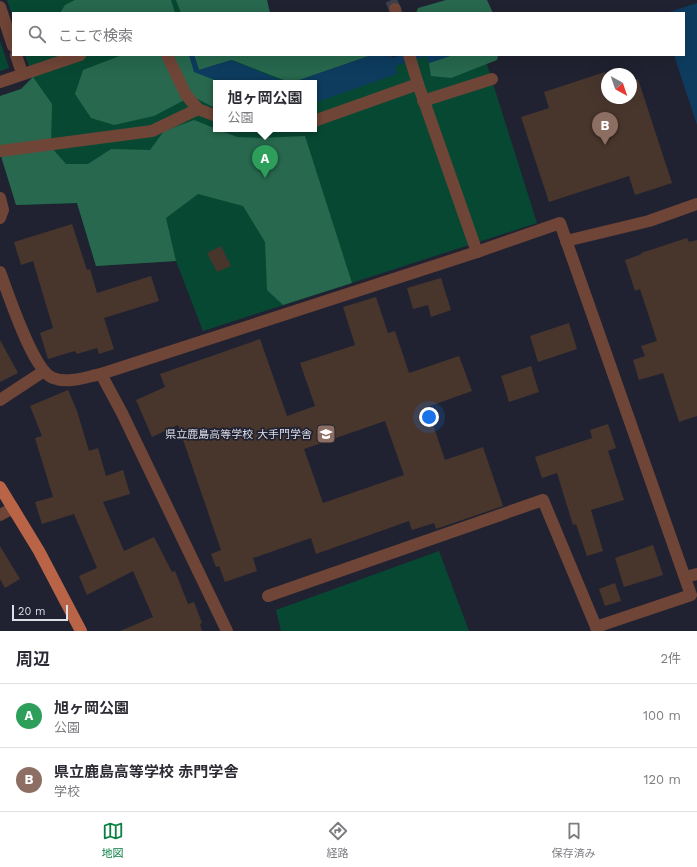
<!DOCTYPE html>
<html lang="ja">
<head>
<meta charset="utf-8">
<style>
  body { margin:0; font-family:"Work Sans","Noto Sans JP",sans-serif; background:#f7f7f7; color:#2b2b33 }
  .compass { position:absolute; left:601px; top:68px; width:36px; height:36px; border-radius:50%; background:#fff; box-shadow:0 4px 16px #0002; rotate:140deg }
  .scale { position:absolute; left:12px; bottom:10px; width:56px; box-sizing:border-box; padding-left:4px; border:2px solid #dcdee8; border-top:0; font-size:11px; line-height:14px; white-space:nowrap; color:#dcdee8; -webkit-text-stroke:3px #202231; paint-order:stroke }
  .you { position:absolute; left:429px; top:417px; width:14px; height:14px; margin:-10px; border:3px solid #fff; border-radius:50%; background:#1a73e8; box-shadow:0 0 0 6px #1a73e833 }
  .badge { display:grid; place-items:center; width:26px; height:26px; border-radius:50%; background:#0b8043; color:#fff; font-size:13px; font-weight:700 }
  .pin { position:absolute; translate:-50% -33px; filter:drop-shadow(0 1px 2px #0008) }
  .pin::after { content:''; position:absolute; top:21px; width:14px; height:12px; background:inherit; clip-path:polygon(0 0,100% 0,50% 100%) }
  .popup { position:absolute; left:213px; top:80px; width:104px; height:52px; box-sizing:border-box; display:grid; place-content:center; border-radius:0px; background:#fff; filter:drop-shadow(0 1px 3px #0005); font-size:13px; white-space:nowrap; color:#7c7c81 }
  .popup b { font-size:15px; color:#2b2b33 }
  .popup::after { content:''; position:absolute; left:50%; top:100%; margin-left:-8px; border:8px solid transparent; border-top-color:#fff }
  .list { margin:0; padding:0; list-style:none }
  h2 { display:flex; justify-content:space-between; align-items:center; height:52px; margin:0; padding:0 16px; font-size:17px }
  h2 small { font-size:13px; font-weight:400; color:#7c7c81 }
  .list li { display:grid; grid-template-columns:26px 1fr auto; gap:12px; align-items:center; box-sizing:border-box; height:64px; padding:0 16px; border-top:1px solid #e1e1e2 }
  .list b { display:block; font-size:15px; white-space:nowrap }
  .list p { margin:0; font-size:13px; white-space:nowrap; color:#7c7c81 }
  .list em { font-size:13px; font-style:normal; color:#7c7c81 }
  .icon { flex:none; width:22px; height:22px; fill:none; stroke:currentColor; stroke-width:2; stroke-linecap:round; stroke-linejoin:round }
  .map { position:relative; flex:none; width:697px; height:631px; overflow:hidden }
  .search { position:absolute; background:#fff; box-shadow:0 4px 16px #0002; left:12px; right:12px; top:12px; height:44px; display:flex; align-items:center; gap:10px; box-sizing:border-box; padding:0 14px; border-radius:0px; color:#7c7c81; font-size:15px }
  .sheet { height:180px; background:#fff }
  nav { display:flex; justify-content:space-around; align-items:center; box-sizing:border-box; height:56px; border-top:1px solid #e1e1e2; background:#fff; font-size:11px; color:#7c7c81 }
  nav a { display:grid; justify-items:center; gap:2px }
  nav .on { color:#0b8043 }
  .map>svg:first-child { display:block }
  .green { fill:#074832 }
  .forest { fill:#27684e }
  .water { fill:#0d3c5f }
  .building { fill:#48362d; fill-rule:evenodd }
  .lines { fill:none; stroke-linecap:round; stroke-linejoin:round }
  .minor-tunnel { stroke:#3c3e4c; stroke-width:12; stroke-dasharray:12 6; stroke-linecap:butt }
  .minor { stroke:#6f4537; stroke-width:12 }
  .major { stroke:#b96447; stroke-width:12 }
  .labels { text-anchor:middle; stroke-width:3.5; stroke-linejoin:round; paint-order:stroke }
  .poi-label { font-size:11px; fill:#dcdee8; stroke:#202231; text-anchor:end }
</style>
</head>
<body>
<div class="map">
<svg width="697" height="631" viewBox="0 0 697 631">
  <rect width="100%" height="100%" fill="#202231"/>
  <g class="green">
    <polygon points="7,0 267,0 270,13 13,13 13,17"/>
    <polygon points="0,41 9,68 0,71"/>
    <polygon points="25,55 282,55 290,83 216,83 216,129 314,129 314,90 409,55 484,55 537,223 203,331 176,261 96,266 77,203 16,205 0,96 21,89 33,77"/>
    <polygon points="439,551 469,631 281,631 276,610"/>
  </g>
  <g class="forest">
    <polygon points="75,0 171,0 175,13 60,13 65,5"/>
    <polygon points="176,0 267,0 270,13 181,13"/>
    <polygon points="446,0 487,0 493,13 416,13 418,8"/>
    <polygon points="122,55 189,55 195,72 223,83 216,83 216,107 211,106 192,96 154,116 114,125 91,118 75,94 83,70"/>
    <polygon points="194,55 372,55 291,83 232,60 199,70"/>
    <polygon points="453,55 498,55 497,60 451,78 431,76 429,63"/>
    <polygon points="33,77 52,104 51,147 66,164 88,164 111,149 150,150 164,131 194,120 237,137 261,138 305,136 352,283 283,305 267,290 265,242 243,206 198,194 166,218 176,261 96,266 77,203 16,205 0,153 0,96 21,89"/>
  </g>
  <g class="water">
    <polygon points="697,3 697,125 674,55 684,55 684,13 666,13"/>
    <polygon points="189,55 194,55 199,70 231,60 288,83 223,83 194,72"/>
    <polygon points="372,55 391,55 392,58 400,55 453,55 429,63 426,56 395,66 397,74 314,103 314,83 291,83"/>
  </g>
  <g class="building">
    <polygon points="605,72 607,77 607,98 631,98 631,82 638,79 672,183 635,195 629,176 549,202 521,117 549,108 544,92"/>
    <polygon points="72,224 87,270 90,269 97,293 151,276 159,301 104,318 114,349 99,354 97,348 77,354 75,351 48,359 40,333 53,328 33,261 21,265 14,242"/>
    <polygon points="687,238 689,242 697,240 697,416 679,422 663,373 639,380 633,360 645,356 641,346 657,341 640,289 635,291 625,260 642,254 641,253"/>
    <polygon points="221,246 231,266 217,272 207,253"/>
    <polygon points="441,278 451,310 431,317 428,305 413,309 407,288"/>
    <path d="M 376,297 L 388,333 L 395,331 L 409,373 L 459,356 L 472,391 L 427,407 L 445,460 L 483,447 L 503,506 L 436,529 L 434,523 L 412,530 L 409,521 L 316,554 L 311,538 L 253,558 L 257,571 L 225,582 L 219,566 L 216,567 L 211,554 L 221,550 L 178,425 L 152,437 L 136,400 L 165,387 L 160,374 L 260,339 L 287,416 L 315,406 L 300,363 L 355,345 L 343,307 ZM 385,421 L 404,475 L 323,503 L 304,449 Z"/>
    <polygon points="569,323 577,349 538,362 530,336"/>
    <polygon points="0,340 18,373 0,382"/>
    <polygon points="531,366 539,392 509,402 501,376"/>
    <polygon points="68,390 77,411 89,451 98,448 106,476 123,470 130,494 103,502 124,551 154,537 172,572 175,571 188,604 194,602 202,623 200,624 202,631 120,631 153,617 133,571 87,595 79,576 97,568 74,514 42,524 35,502 53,497 35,438 42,436 30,406"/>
    <polygon points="608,424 616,448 608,451 624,500 591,510 603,551 587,556 576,524 573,525 557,473 542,478 535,457 592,438 590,430"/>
    <polygon points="653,545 663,575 624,587 615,558"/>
    <polygon points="0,546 20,579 5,588 0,579"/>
    <polygon points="615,583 621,601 605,606 599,589"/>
  </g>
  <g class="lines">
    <polyline class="minor-tunnel" points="391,0 395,9"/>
    <g class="minor">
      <polyline points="0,7 13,46"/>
      <polyline points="395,9 396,13"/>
      <polyline points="16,55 22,73"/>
      <polyline points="167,55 186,95 198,109 216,116"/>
      <polyline points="409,55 418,84 477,252"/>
      <polyline points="0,82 80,55"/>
      <polyline points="423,101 492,79"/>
      <polyline points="314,121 418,84"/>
      <polyline points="0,151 152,131 198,109"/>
      <polyline points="0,198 3,210 0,218"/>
      <polyline points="566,241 649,221 697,204"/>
      <path d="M 0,272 C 8,293 33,371 53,378 C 68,384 86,377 101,374 L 477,252 L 560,223 L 691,595 L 596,627 L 598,631"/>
      <polyline points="101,374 122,413 227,631"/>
      <polyline points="0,400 44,371"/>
      <polyline points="0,515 13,508"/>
      <polyline points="685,577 697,574"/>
      <polyline points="268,596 543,500 596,627"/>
    </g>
    <polyline class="major" points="0,487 39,551 81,631"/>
  </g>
  <defs>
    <symbol id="school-square" viewBox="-11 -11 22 22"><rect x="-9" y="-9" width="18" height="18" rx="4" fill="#8d6e63" stroke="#202231"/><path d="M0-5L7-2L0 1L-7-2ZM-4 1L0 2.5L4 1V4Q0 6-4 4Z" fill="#fff"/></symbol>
  </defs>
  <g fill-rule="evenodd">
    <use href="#school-square" x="315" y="423" width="22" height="22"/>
  </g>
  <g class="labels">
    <g class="poi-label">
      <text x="312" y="438">県立鹿島高等学校 大手門学舎</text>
    </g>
  </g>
</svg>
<svg class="compass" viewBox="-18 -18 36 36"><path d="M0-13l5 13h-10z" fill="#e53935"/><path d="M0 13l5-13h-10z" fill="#7c7c81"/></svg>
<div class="scale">20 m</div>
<div class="you"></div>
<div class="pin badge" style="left:265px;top:178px;background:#2e9e5b">A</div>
<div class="popup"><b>旭ヶ岡公園</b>公園</div>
<div class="pin badge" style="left:605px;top:145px;background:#8d6e63">B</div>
<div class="search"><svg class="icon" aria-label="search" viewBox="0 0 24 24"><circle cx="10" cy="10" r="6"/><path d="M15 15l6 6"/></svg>ここで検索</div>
</div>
<section class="sheet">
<h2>周辺<small>2件</small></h2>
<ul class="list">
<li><span class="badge" style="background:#2e9e5b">A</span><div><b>旭ヶ岡公園</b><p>公園</p></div><em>100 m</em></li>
<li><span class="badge" style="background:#8d6e63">B</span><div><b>県立鹿島高等学校 赤門学舎</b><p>学校</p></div><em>120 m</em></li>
</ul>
</section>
<nav>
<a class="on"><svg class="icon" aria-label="map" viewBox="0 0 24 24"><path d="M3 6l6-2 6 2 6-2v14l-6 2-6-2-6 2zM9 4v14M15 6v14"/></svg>地図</a>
<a><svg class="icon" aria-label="directions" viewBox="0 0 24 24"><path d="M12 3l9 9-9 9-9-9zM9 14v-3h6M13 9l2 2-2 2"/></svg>経路</a>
<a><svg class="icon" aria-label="saved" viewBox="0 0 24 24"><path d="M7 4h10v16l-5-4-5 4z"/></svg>保存済み</a>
</nav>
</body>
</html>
